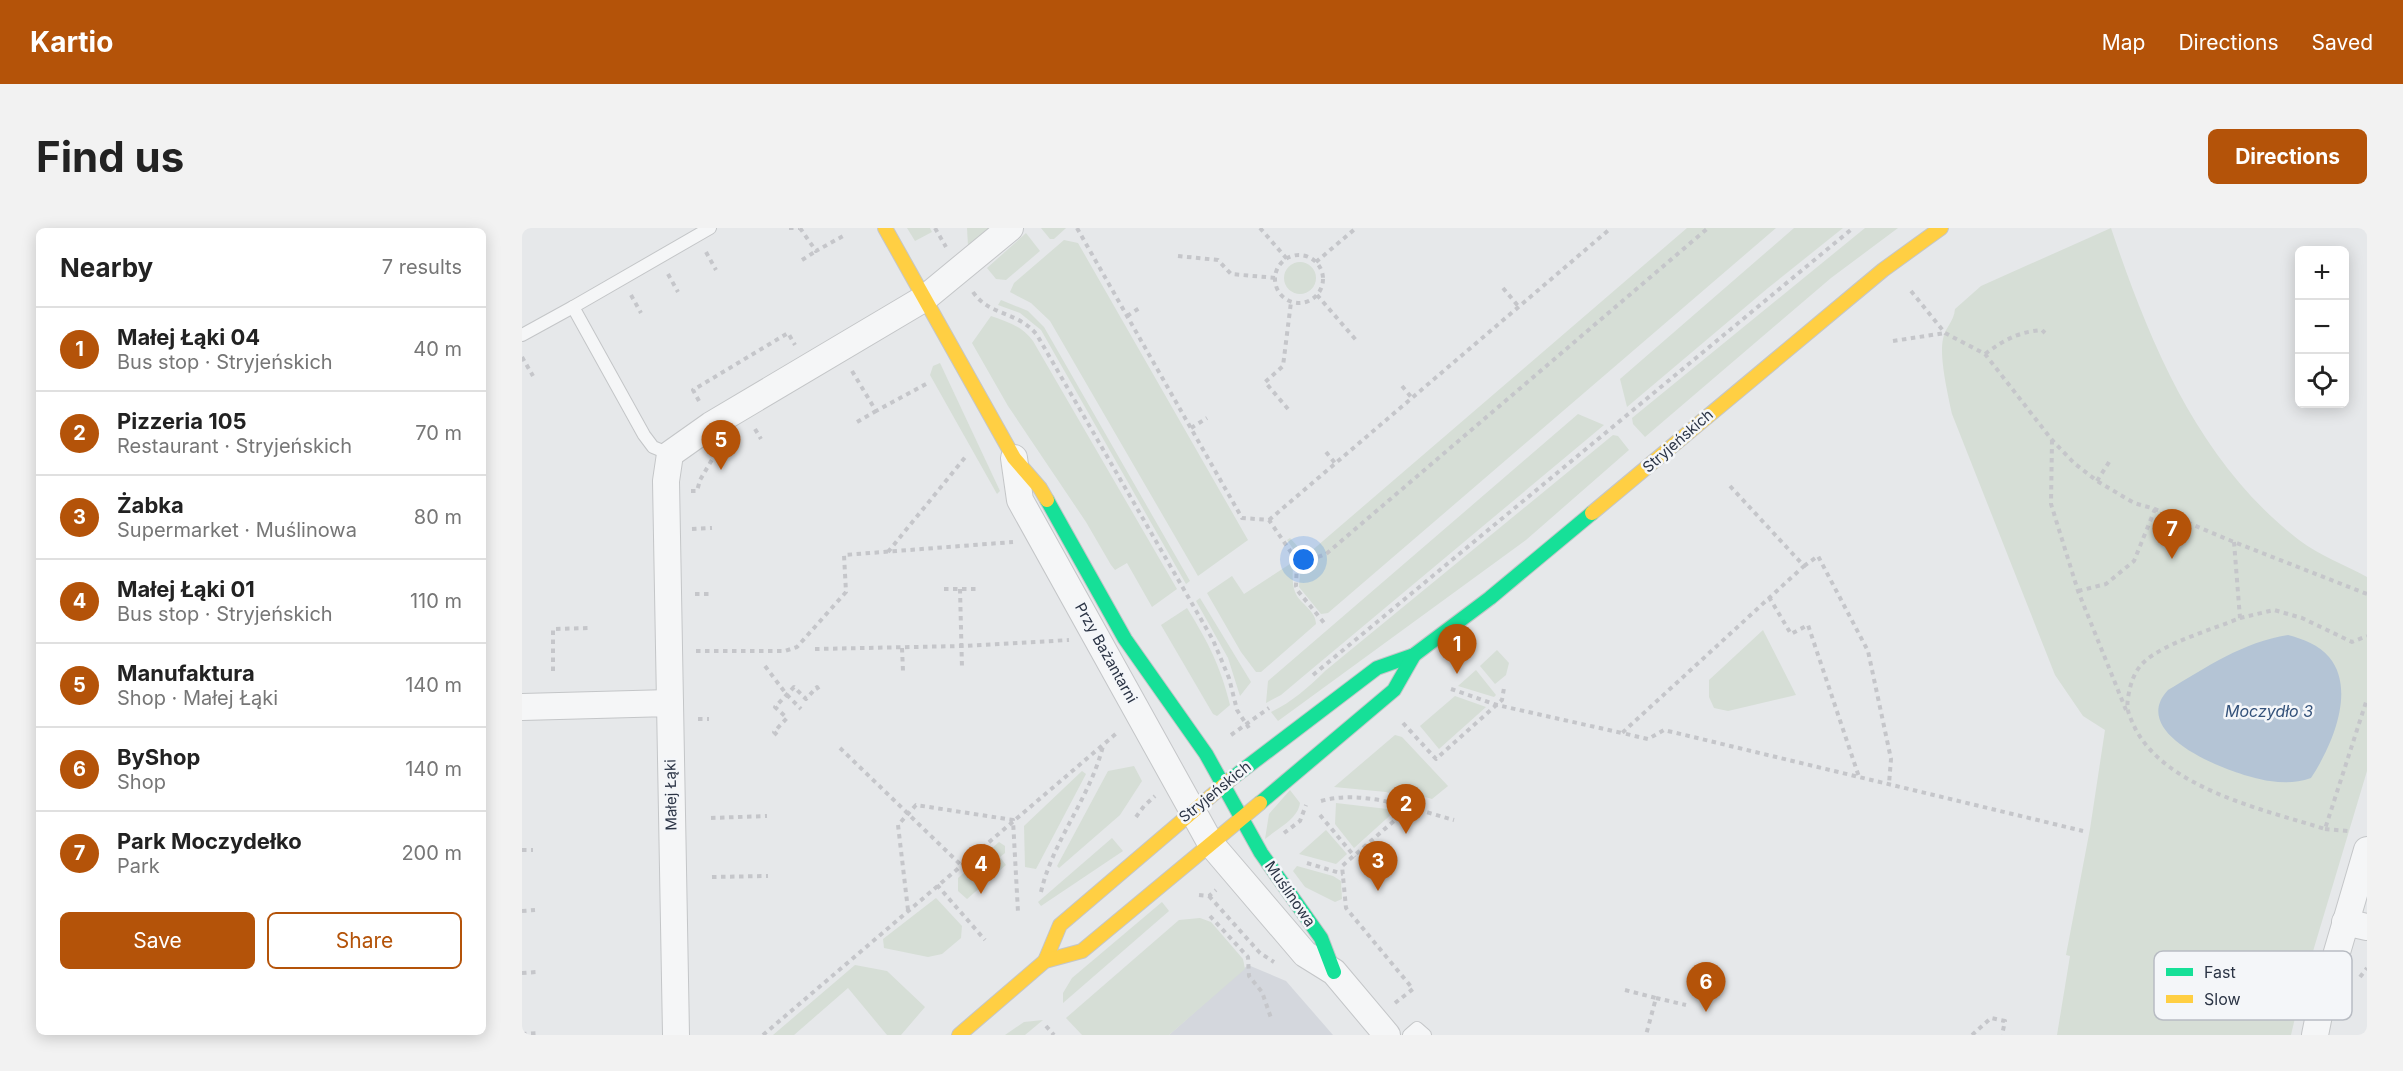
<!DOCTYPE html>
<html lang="en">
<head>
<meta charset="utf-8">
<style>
  body { margin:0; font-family:Inter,sans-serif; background:#f2f2f2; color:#222 }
  .controls { position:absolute; right:18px; top:18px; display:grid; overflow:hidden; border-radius:9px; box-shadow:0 3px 15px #0003 }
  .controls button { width:54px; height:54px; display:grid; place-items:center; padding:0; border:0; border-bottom:2px solid #e0e0e0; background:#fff; color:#222; font:30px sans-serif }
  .you { position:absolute; left:782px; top:332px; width:21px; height:21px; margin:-15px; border:4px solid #fff; border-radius:50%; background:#1a73e8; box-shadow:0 0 0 9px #1a73e833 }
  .badge { display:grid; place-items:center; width:39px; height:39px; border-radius:50%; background:#b45309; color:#fff; font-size:20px; font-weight:700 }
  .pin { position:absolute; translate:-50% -50px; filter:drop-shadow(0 2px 3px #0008) }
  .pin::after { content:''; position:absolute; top:32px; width:21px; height:18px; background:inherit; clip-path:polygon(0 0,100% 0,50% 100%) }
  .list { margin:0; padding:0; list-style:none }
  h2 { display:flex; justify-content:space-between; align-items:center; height:78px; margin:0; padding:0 24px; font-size:26px }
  h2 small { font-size:20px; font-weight:400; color:#767676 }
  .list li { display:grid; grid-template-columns:39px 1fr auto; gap:18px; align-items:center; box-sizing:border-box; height:84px; padding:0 24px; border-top:2px solid #e0e0e0 }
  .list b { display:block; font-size:22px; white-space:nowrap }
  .list p { margin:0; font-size:20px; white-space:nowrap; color:#767676 }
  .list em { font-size:20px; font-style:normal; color:#767676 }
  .actions { display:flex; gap:12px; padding:18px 24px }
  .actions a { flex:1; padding:14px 0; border:2px solid #b45309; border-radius:9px; text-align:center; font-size:21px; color:#b45309 }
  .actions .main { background:#b45309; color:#fff }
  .icon { flex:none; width:33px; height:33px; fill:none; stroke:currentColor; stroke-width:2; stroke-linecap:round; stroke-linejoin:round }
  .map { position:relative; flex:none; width:1845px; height:807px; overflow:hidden; border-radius:9px }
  header { display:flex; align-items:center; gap:36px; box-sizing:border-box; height:84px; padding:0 30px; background:#b45309; color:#fff }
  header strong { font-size:28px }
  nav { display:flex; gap:33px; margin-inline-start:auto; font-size:21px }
  .intro { display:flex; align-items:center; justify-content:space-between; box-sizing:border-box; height:144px; padding:0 36px }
  h1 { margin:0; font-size:42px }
  .button { padding:15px 27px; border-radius:9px; background:#b45309; color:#fff; font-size:21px; font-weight:700 }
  main { display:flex; gap:36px; padding:0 36px }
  aside { flex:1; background:#fff; border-radius:9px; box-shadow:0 3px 15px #0003 }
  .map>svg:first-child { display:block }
  .built { fill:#d4d7dd }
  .green { fill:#d6ded6 }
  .water { fill:#b4c4d5 }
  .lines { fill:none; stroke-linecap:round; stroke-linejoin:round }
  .lane-casing { stroke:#c4c6c8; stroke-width:14 }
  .street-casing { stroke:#c4c6c8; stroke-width:28 }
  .fast-casing { stroke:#c4c6c8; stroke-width:16 }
  .slow-casing { stroke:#c4c6c8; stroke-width:16 }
  .path { stroke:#c5c6ca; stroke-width:4; stroke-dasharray:4.5 4.5; stroke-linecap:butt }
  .lane { stroke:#f5f6f7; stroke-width:12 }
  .street { stroke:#f5f6f7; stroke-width:26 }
  .fast { stroke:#16e098; stroke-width:14 }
  .slow { stroke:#ffcf43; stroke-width:14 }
  .labels { text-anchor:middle; stroke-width:5; stroke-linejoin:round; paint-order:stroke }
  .street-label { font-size:15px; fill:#2b3445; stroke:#f4f6f9 }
  .water-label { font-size:16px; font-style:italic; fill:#34527a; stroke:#f4f6f9 }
  .key { fill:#f4f6f9; stroke:#b8bcc3; stroke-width:1.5 }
  .key-label { font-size:16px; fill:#2b3445 }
</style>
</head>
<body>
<header>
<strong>Kartio</strong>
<nav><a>Map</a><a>Directions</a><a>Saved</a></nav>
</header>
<div class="intro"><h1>Find us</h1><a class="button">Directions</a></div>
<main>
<aside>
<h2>Nearby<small>7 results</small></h2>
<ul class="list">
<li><span class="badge">1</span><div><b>Małej Łąki 04</b><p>Bus stop · Stryjeńskich</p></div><em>40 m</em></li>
<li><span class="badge">2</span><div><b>Pizzeria 105</b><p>Restaurant · Stryjeńskich</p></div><em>70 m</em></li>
<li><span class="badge">3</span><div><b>Żabka</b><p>Supermarket · Muślinowa</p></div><em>80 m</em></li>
<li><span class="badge">4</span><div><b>Małej Łąki 01</b><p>Bus stop · Stryjeńskich</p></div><em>110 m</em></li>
<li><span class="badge">5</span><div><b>Manufaktura</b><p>Shop · Małej Łąki</p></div><em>140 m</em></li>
<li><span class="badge">6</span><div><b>ByShop</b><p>Shop</p></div><em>140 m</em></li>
<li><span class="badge">7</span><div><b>Park Moczydełko</b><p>Park</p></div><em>200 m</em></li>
</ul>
<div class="actions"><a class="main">Save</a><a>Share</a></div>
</aside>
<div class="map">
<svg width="1845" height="807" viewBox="0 0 1845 807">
  <rect width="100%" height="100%" fill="#e6e8ea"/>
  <polygon class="built" points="726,737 764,753 811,807 647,807"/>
  <g class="green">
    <polygon points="385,0 408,0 410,4 393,13"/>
    <polygon points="445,0 469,0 446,18"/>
    <polygon points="519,0 544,0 532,11 528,11"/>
    <polygon points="1165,0 1254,0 806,385 799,386 777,359 779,332 765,312 768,310 777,320 787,325"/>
    <polygon points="1272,0 1321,0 1246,60 1105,179 1098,151"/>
    <polygon points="1343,0 1376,0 1309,50 1123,209 1111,196 1110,190"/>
    <path d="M 1589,0 C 1628,116 1677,235 1777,312 C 1797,327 1823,337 1845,349 L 1845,543 L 1780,760 L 1769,807 L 1535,807 L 1548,728 L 1544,727 L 1568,601 L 1583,502 L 1561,488 L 1533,447 L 1430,186 C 1426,167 1417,129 1421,111 C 1423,99 1432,94 1433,81 L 1459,58 Z"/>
    <polygon points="504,5 518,23 484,52 474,51 465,40"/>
    <polygon points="542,12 556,15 726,312 676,348 528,93 509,75 488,64 492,55"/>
    <circle cx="778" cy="50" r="16"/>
    <polygon points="479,72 506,83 522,99 668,353 664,356 519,102 498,85 476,77"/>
    <path d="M 469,88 C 486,94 500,98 511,113 L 655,361 L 630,379 L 605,335 L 593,342 L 589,337 L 564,294 L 486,178 L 450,115 Z"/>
    <polygon points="418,135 478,263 475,266 408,147 411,138"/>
    <polygon points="1056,186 1082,197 778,451 759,467 744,475 746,453"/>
    <path d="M 1091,207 L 1096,208 L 1107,222 L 1004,312 L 756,493 L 749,484 C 770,474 787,459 803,443 Z"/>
    <path d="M 771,334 C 771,345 769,358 775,368 C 781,377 794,384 794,396 L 739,444 L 734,444 L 719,424 L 685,365 L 710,348 L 722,366 Z"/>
    <polygon points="678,370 729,454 718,468 706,430 674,373"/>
    <path d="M 665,380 C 686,414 698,437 708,477 L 695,488 L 691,486 L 639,397 Z"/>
    <polygon points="1241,402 1274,467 1206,483 1192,480 1187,469 1187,452"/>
    <polygon points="975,422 987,435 984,447 973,456 958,438"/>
    <polygon points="954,442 974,467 972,469 936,458"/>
    <polygon points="933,468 964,479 917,521 898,498"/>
    <polygon points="873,507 880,509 926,558 910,571 892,566 886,571 864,564 812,559"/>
    <polygon points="612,538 620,553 598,587 537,640 535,638 586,543"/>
    <polygon points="560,543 564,546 514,641 503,639 502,598"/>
    <path d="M 768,562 L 778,575 C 776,591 755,601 743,611 L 747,586 Z"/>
    <polygon points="814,575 874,582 832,620 813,596"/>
    <polygon points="804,602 825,626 814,636 777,626"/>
    <polygon points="590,610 601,623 519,678 516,674"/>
    <polygon points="477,614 483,618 483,625 478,629 484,637 445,671 436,663 436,650"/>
    <polygon points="775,638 811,648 819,653 820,671 813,674 783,659 771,643"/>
    <polygon points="414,670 440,698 439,710 420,726 406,729 362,720 361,711"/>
    <polygon points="640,674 647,683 541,775 541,765 550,750"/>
    <polygon points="678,690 689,694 721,731 723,741 647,807 560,807 544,790 657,692"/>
    <polygon points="333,737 365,743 403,779 379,807 365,807 326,760 272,807 251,807"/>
    <polygon points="521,792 503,807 483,807 502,794"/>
  </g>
  <path class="water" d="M 1766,407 C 1781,411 1797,417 1807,429 C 1835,462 1809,520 1789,550 C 1775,555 1762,555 1748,553 C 1715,549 1603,508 1646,462 C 1685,439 1721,414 1766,407 Z"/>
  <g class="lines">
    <defs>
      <g id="lane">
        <polyline points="0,107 51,79"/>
        <polyline points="148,226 131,219 122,207 51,79 188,0"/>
        <polyline points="887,807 895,800 903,807"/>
      </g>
      <g id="street">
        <polyline points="492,230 498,272 689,616 783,726 812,744 865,807"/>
        <polyline points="148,475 144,253 148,226 189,197 403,70 488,0"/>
        <polyline points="0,479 148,475 154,807"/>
        <polyline points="1823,694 1845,699"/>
        <polyline points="1793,807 1798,782 1845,622"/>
      </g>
      <g id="fast">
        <polyline points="525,272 603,411 684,526 739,625 799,710 812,744"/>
        <polyline points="709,551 855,440 892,427 968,370 1070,285"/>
        <polyline points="738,575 872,462 892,427"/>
      </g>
      <g id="slow">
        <polyline points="363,0 492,230 518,260 525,272"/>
        <polyline points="1070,285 1361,42 1419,0"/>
        <polyline points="523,733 538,697 709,551"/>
        <polyline points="437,807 523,733 560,723 738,575"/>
      </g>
    </defs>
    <use href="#lane" class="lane-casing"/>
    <use href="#street" class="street-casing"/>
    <use href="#fast" class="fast-casing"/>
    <use href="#slow" class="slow-casing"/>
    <g class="path">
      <polyline points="267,0 277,0"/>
      <polyline points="278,0 294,23 321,8"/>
      <polyline points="413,0 424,19"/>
      <polyline points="555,0 720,290 747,292 775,333 774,358 776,363 803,396"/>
      <polyline points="738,0 765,31"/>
      <polyline points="184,24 194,42"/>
      <circle cx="777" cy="51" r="24"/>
      <polyline points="656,28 696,32 709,46 754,50"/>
      <polyline points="280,32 294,23"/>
      <polyline points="794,34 834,0"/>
      <polyline points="146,46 156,64"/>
      <polyline points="981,60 997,79"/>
      <polyline points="1389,63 1423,105 1463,126 1530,212 1552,235 1575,253 1612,275 1633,281 1712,314 1845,366"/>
      <path d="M 451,64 C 467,88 496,83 515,107 L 691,412 L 707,450 L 715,482 L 727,500"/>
      <polyline points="109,67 119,85"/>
      <polyline points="795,67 834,112"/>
      <polyline points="605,88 619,79"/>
      <polyline points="1371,113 1423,105"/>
      <path d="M 1463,126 C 1482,112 1496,104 1520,102 L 1523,105"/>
      <polyline points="0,129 11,148"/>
      <polyline points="330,143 354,183 404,156"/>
      <polyline points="880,158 890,170"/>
      <polyline points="177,173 171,162 266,105 273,117"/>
      <polyline points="766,181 743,154 761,138 769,74"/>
      <polyline points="335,194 354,183"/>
      <polyline points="669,200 685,190"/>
      <polyline points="233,201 239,211"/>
      <polyline points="1530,212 1529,276 1556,363 1604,482"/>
      <polyline points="804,224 813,235"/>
      <polyline points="1575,253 1589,231"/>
      <polyline points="1208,258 1282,338 1100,505 1126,511 1142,502 1561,603"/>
      <polyline points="169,263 175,263 178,252 191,230"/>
      <polyline points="747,292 1089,0"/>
      <polyline points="170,301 190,300"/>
      <path d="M 1712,314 L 1718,390 C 1692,401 1642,415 1622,434 C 1612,443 1608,457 1606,470 C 1604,483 1608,489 1613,500 C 1644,561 1743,582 1803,601 L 1845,471"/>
      <polyline points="366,324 445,227"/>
      <polyline points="770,326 790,331 804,326 1186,0"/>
      <polyline points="1282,338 1296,328 1346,423 1369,531 1367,556"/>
      <polyline points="422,361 455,361"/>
      <polyline points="438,361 440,440"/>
      <polyline points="1556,363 1584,356 1612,333 1633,281"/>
      <polyline points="173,366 191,366"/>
      <polyline points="1247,369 1269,406 1286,397 1337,549"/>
      <polyline points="1718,390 1752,382 1780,390 1830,414 1845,408"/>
      <polyline points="380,420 381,443"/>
      <polyline points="293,421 440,418 547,412"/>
      <polyline points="174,423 263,423 275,419 324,364 322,327 491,314"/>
      <polyline points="243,438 265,467 279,481"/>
      <polyline points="31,443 31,401 67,400"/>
      <polyline points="791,447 1331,0"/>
      <polyline points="929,461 975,477 1100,505"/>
      <polyline points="176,491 187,491"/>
      <polyline points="881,495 914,531 980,472 982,460"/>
      <polyline points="255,507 252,504 265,490 253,479 272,459 284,471 295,459 297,462"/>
      <polyline points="709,507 747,480"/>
      <polyline points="318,520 439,637"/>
      <path d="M 799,573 C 842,561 891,581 932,592"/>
      <polyline points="798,587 833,629"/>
      <polyline points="614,589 622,578 633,568"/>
      <polyline points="189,590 245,588"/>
      <polyline points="1803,601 1826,603"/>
      <polyline points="762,605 778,593 784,577"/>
      <polyline points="0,622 11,622"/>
      <polyline points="785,635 821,646"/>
      <polyline points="190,649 246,648"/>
      <polyline points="415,657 463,712"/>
      <path d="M 519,664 C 531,612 568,570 581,518"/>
      <polyline points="677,667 687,668 694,662"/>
      <polyline points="687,668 738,725 752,734"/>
      <polyline points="386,682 376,597 394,577 491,592 496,684"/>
      <polyline points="0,683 13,682"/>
      <polyline points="688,688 726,729 727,748 740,764 749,790"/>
      <polyline points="0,745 15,744"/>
      <polyline points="1838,749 1845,740"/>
      <polyline points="1103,762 1134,770 1124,807"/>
      <polyline points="1134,770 1164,777"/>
      <polyline points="873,775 891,761 824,680 820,638 887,580"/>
      <polyline points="524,798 532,807"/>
      <polyline points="0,806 17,805"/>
      <polyline points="241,807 596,504"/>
      <polyline points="1450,807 1469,790 1483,793 1480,807"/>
    </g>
    <use href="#lane" class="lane"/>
    <use href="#street" class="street"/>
    <use href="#fast" class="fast"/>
    <use href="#slow" class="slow"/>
  </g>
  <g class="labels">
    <g class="street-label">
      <text transform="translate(1156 213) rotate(-41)" y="5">Stryjeńskich</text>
      <text transform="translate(584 425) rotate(61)" y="5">Przy Bażantarni</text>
      <text transform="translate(693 564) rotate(-39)" y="5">Stryjeńskich</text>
      <text transform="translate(149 567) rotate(-91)" y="5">Małej Łąki</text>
      <text transform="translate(768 666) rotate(55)" y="5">Muślinowa</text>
    </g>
    <g class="water-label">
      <text x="1747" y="489">Moczydło 3</text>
    </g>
  </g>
  <rect x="1632" y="723" width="198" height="69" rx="9" class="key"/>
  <rect x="1644" y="740" width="27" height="8" fill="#16e098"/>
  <rect x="1644" y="767" width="27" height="8" fill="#ffcf43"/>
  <g class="key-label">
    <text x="1682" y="750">Fast</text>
    <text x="1682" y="777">Slow</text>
  </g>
</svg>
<div class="controls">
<button>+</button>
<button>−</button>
<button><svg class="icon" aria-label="locate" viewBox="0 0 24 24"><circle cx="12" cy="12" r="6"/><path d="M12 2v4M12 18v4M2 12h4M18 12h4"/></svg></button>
</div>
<div class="you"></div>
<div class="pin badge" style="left:935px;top:446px">1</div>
<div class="pin badge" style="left:884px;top:606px">2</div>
<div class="pin badge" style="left:856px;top:663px">3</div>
<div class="pin badge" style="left:459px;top:666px">4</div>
<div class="pin badge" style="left:199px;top:242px">5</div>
<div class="pin badge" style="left:1184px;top:784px">6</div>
<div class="pin badge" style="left:1650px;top:331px">7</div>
</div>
</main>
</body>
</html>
